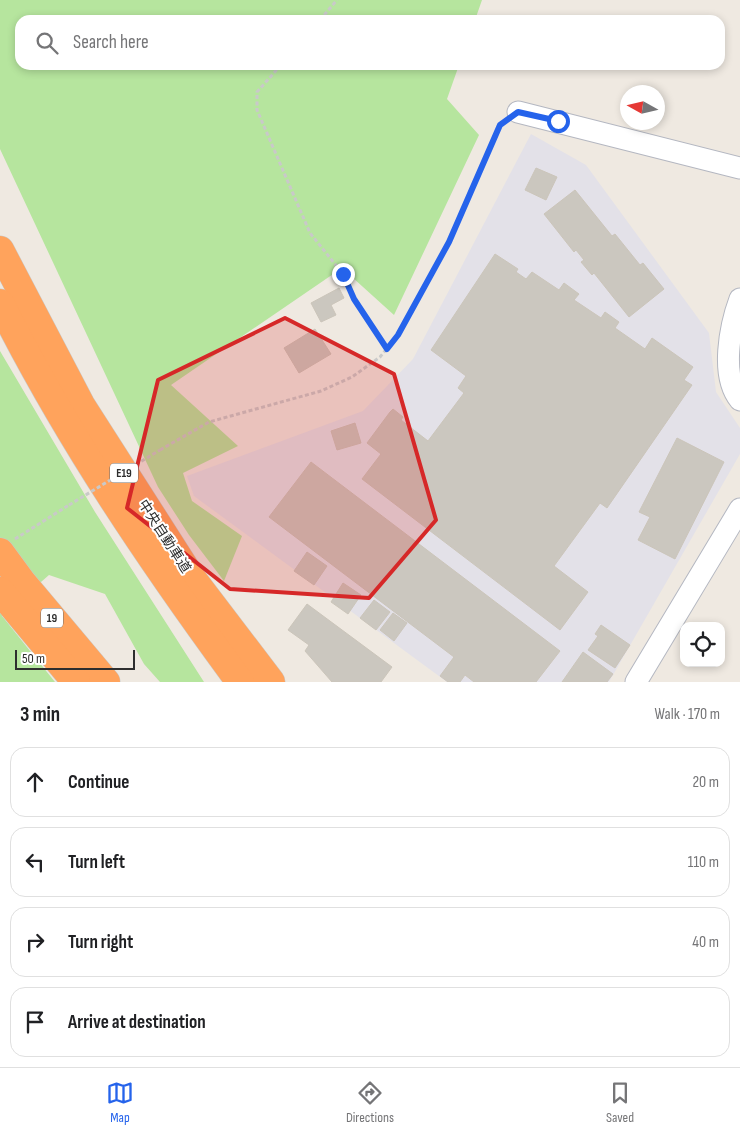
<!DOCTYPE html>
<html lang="en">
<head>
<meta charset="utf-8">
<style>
  body { margin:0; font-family:"Sofia Sans Condensed","Noto Sans JP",sans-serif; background:#f2f2f2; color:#202124 }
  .controls { position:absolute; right:15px; bottom:15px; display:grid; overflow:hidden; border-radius:10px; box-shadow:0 2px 8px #0003 }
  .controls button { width:45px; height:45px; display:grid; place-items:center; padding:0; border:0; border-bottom:1px solid #e0e0e0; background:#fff; color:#202124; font:25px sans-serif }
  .compass { position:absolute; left:620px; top:85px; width:45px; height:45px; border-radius:50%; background:#fff; box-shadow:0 2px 8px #0003; rotate:278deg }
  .scale { position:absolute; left:15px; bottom:12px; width:120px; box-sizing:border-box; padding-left:5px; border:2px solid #2e2e2e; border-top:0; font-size:14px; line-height:18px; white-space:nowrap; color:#2e2e2e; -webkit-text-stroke:4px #fff; paint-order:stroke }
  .stop { position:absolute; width:15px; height:15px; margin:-11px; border:4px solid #2563eb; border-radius:50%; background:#fff }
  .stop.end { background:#2563eb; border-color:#fff; box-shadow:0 1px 5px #0008 }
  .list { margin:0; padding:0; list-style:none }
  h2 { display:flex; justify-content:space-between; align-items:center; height:65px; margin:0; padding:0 20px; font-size:21px }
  h2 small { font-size:16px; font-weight:400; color:#757577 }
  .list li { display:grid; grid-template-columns:32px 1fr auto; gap:15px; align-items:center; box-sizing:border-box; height:70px; margin:0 10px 10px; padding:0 10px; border:1px solid #e0e0e0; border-radius:15px }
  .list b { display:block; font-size:19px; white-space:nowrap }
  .list em { font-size:16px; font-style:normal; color:#757577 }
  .icon { flex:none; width:28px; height:28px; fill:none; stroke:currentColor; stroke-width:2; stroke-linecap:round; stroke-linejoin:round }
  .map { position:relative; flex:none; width:740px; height:682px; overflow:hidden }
  .search { position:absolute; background:#fff; box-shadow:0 2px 8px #0003; left:15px; right:15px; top:15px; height:55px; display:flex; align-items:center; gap:12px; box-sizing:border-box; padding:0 18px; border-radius:15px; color:#757577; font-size:19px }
  .sheet { height:385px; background:#fff }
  nav { display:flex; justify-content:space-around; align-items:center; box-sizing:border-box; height:70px; border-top:1px solid #e0e0e0; background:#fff; font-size:14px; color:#757577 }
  nav a { display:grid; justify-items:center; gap:2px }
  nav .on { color:#2563eb }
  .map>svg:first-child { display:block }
  .industrial { fill:#e3e1e8 }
  .green { fill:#b6e59e }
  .building { fill:#cbc7bf; stroke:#cbc5ba }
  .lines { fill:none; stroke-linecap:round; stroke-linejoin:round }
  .minor-casing { stroke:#b4b7c1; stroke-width:23 }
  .highway-casing { stroke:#c9c9c9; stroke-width:29 }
  .path { stroke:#c9c9c9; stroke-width:3; stroke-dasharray:4 2.5; stroke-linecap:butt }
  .minor { stroke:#fff; stroke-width:21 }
  .highway { stroke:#ffa35c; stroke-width:28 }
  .path-bridge { stroke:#c9c9c9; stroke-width:3; stroke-dasharray:4 2.5; stroke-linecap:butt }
  .route { stroke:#2563eb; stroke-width:6 }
  .marked { fill:#d62828; fill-opacity:0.2; stroke:#d62828; stroke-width:4; stroke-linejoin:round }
  .labels { text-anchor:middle; stroke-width:4; stroke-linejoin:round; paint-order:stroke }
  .shield { fill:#fff; stroke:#6d6d6d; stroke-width:1 }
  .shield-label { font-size:12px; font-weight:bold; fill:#2e2e2e }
  .street-label { font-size:14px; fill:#2e2e2e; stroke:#fff }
</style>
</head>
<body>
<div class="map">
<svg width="740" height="682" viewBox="0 0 740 682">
  <rect width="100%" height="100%" fill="#efe9e1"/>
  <polygon class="industrial" points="531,134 586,165 709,333 716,392 740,428 740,454 609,682 447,682 194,496 187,476 363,411 413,359"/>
  <g class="green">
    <polygon points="0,0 482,0 475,20 20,20 20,65 459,65 447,99 479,135 394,315 342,268 171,385 238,446 183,473 192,501 242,536 224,581 189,535 158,487 0,149"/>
    <polygon points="0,351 95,512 204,682 160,682 144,664 105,594 49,575 2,616 55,682 0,682"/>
  </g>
  <g class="building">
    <polygon points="536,168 557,177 546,200 525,190"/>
    <polygon points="575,190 612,236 615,234 640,265 643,263 664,289 629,317 594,273 592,275 581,262 584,260 576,250 574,252 544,214"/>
    <polygon points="495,254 518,269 516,272 526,279 532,272 559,290 564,283 579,294 574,300 601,318 605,312 619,322 615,328 645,349 652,338 693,367 684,380 692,385 607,508 600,503 554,566 588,592 560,630 362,479 381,454 367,443 390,412 393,409 403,417 401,420 428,441 464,393 458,388 466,376 431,350"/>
    <polygon points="339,288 344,298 331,305 336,315 321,322 311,303"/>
    <polygon points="315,329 331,354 299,373 284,348"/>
    <polygon points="355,423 361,443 337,450 331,431"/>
    <polygon points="677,438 724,462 675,559 638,540 650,517 639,512"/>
    <polygon points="311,462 560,651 536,682 474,682 465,675 460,682 448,682 440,676 454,657 269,517"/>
    <polygon points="307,552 327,566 314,585 294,571"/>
    <polygon points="343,583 361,595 348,614 331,602"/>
    <polygon points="374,600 390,612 376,630 360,618"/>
    <polygon points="307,604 392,667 381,682 332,682 305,651 309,645 288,630"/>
    <polygon points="393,613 407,623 394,641 380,630"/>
    <polygon points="601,625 630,645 615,668 588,650 598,636 595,634"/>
    <polygon points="583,652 613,674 607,682 562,682"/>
  </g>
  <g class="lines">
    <defs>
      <g id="minor">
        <polyline points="518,112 740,168"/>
        <path d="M 740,299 C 730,326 720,376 740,400"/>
        <polyline points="636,682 740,509"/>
      </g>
      <g id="highway">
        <polyline points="0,250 81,405 191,577 271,682"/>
        <path d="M 0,303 C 67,437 151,561 240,682"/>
        <polyline points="0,552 22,582 106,682"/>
        <polyline points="0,591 76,682"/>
      </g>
    </defs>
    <use href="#minor" class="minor-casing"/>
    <use href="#highway" class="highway-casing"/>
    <g class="path">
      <polyline points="320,20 337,0"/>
      <polyline points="281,65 257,92 257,110 310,233 343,274 354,299 387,349"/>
      <polyline points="160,450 209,422 321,391 352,377 380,357 398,335 449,242 500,125 505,121"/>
      <polyline points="15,539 69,505"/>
    </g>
    <use href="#minor" class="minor"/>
    <use href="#highway" class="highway"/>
    <polyline class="path-bridge" points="69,505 160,450"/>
  </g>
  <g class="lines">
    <polyline class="route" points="343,274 354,299 387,349 398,335 449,242 500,125 518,112 558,121"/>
  </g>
  <path class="marked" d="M 285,318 L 394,374 L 436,520 L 369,598 L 230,589 L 127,508 L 158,380 Z"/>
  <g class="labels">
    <g class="shield">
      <rect x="110" y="463.5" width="28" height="19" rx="4"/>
      <rect x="41" y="608.5" width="22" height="19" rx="4"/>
    </g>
    <g class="shield-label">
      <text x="124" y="477">E19</text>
      <text x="52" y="622">19</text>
    </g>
    <g class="street-label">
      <text transform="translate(165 536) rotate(57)" y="5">中央自動車道</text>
    </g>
  </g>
</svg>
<div class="controls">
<button><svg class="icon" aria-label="locate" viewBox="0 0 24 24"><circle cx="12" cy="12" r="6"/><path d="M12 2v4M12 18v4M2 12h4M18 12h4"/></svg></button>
</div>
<svg class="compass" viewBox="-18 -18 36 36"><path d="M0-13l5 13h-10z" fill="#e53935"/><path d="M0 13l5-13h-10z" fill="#757577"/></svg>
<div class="scale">50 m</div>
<div class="stop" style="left:558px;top:121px"></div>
<div class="stop end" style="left:343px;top:274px"></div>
<div class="search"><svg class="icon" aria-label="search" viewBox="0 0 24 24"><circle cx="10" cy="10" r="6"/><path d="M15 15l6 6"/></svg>Search here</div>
</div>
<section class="sheet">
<h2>3 min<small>Walk · 170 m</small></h2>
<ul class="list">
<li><svg class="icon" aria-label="ahead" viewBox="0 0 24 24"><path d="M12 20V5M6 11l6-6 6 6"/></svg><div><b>Continue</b></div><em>20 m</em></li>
<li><svg class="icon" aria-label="left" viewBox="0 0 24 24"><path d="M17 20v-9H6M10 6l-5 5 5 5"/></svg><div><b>Turn left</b></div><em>110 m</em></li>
<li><svg class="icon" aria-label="right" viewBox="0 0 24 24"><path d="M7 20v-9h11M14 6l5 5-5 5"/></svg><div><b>Turn right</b></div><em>40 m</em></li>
<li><svg class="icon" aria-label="arrive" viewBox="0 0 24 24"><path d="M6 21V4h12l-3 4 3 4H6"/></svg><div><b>Arrive at destination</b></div></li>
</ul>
</section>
<nav>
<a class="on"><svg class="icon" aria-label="map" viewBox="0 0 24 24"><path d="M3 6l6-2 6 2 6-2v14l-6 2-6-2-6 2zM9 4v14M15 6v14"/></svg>Map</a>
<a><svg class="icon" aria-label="directions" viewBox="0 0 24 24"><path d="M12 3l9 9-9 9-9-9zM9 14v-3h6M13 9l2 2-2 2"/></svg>Directions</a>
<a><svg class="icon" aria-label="saved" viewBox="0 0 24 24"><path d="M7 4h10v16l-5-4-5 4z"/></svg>Saved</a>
</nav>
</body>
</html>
